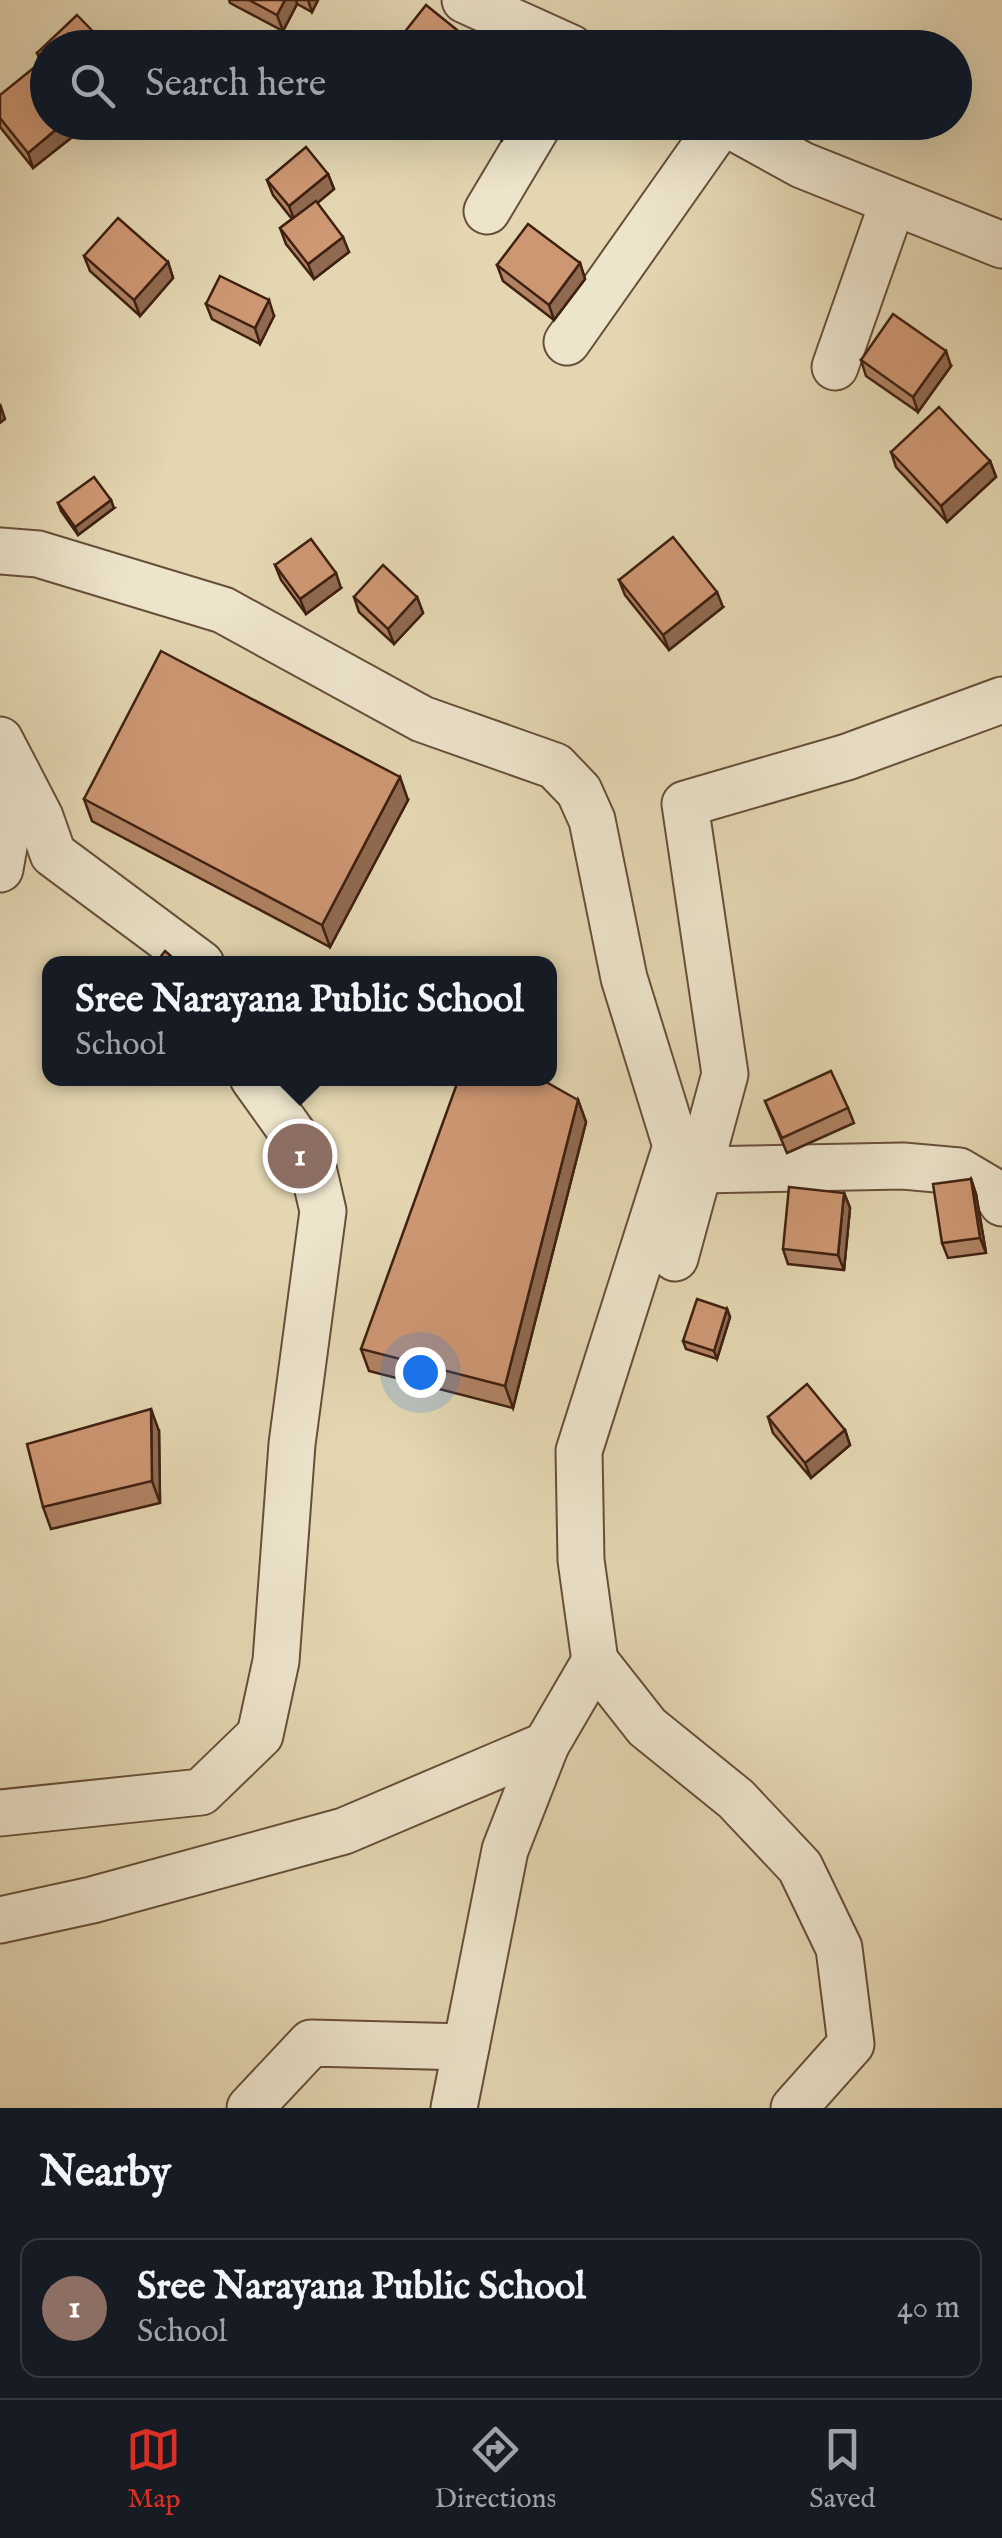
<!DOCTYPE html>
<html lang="en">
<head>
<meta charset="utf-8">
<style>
  body { margin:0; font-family:"IM FELL English",serif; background:#242831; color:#f1f3f6 }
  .you { position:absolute; left:420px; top:1372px; width:35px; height:35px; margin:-25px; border:8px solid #fff; border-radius:50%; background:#1a73e8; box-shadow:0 0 0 15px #1a73e833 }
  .badge { display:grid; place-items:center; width:65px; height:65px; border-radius:50%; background:#d93025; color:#fff; font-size:32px; font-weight:700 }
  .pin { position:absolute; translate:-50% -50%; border:5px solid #fff; box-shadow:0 2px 10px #0006 }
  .popup { position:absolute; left:42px; top:956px; width:515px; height:130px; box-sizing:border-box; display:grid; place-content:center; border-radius:20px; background:#171b24; filter:drop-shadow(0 2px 8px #0005); font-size:32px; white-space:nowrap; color:#9ea1a6 }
  .popup b { font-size:38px; color:#f1f3f6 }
  .popup::after { content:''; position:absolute; left:50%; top:100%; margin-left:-20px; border:20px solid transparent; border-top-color:#171b24 }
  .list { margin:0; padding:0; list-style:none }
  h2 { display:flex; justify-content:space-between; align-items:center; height:130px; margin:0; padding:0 40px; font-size:42px }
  h2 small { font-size:32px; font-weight:400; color:#9ea1a6 }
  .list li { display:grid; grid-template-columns:65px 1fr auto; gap:30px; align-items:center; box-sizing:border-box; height:140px; margin:0 20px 20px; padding:0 20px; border:2px solid #363941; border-radius:20px }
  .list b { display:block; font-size:38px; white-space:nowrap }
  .list p { margin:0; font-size:32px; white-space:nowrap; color:#9ea1a6 }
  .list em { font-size:32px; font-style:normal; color:#9ea1a6 }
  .icon { flex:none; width:55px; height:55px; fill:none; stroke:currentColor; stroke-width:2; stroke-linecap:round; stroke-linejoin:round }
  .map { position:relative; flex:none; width:1002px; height:2108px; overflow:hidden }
  .search { position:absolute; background:#171b24; box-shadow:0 10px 40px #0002; left:30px; right:30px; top:30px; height:110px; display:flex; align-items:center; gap:25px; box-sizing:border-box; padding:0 35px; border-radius:55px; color:#9ea1a6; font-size:38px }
  .sheet { height:290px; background:#171b24 }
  nav { display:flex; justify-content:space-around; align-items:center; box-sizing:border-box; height:140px; border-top:2px solid #363941; background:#171b24; font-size:28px; color:#9ea1a6 }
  nav a { display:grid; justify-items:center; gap:5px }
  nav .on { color:#d93025 }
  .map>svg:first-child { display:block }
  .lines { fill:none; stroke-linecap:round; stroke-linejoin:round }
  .minor-casing { stroke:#684e39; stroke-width:49 }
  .minor { stroke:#ede4cc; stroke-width:45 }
  .wall { fill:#b08263; stroke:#3f2011; stroke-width:2.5 }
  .shaded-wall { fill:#906a50; stroke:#3f2011; stroke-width:2.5 }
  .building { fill:#cd9773; stroke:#3f2011; stroke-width:2.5 }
</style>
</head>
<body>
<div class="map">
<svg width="1002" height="2108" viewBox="0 0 1002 2108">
  <rect width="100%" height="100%" fill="#e3d6b1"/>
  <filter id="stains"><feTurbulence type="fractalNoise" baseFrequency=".002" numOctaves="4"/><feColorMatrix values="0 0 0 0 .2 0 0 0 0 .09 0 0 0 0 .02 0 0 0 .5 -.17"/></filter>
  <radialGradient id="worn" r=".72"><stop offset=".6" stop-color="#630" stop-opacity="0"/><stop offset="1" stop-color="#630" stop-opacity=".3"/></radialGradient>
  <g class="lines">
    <defs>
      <g id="minor">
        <polyline points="465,0 571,48"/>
        <polyline points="724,122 802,165 1002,245"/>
        <polyline points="487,211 540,122"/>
        <polyline points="567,342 722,122"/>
        <polyline points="835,367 893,202"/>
        <polyline points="0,551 38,554 223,610 422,719 555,766 579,791 592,820 624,978 676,1146 579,1451 581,1560 595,1661 647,1727 736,1799 800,1867 839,1948 851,2044 794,2108"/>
        <polyline points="0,740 40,817 53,854 201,964"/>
        <polyline points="0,869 17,773"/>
        <polyline points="699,1170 903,1166 959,1171 996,1193 1002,1203"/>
        <polyline points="675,1258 725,1074 685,804 847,757 1002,700"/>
        <polyline points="0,1813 201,1792 260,1735 276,1661 292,1444 323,1211 311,1159 253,1078"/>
        <polyline points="0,1920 92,1900 344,1831 546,1745"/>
        <polyline points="250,2108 311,2043 466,2047"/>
        <polyline points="454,2108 505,1850 546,1745 595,1661"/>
      </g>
    </defs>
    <use href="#minor" class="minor-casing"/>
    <use href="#minor" class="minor"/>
  </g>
  <g class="wall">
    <polygon points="229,0 318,0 312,12 297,4 283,31 230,3"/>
    <polygon points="48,48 48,73 43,68 37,53"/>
    <polygon points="0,95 81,130 33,168 0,127"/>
    <polygon points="473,122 512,122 502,140"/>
    <polygon points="328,174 334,189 317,203 349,252 314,279 286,244 280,228 292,219 273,195 267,180"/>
    <polygon points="84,256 168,262 173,278 140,316 90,271"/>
    <polygon points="580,263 585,279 554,320 503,281 497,265"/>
    <polygon points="206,304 274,316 260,344 212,319"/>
    <polygon points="861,360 951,366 918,412 866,376"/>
    <polygon points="891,452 990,461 996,477 947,522 896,467"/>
    <polygon points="58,503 114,508 78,535 61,511"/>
    <polygon points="275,565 341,588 306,614 281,580"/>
    <polygon points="619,580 723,607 669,650 625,595"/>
    <polygon points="354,597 417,597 423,613 394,644 359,612"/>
    <polygon points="84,799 408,800 330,947 92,821"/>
    <polygon points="578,1100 586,1122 513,1408 369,1371 361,1349"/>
    <polygon points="765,1101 848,1108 854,1123 787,1153"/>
    <polygon points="971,1179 976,1194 986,1253 948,1258 942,1243"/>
    <polygon points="844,1193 850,1208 844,1270 788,1264 783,1249"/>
    <polygon points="727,1309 730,1317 717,1359 686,1349 683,1341"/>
    <polygon points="768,1417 845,1430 850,1445 811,1478 773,1433"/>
    <polygon points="159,1431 160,1503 51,1529 43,1507"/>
  </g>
  <g class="shaded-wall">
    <polygon points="285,0 296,0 297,4 283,31 277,15"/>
    <polygon points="308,0 318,0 312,12"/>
    <polygon points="65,122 78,122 81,130 33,168 28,153"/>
    <polygon points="497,122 512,122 502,140 496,124"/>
    <polygon points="328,174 334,189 295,222 289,206"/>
    <polygon points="343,237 349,252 314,279 308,264"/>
    <polygon points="168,262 173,278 140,316 134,300"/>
    <polygon points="580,263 585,279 554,320 549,305"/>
    <polygon points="269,300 274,316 260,344 255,328"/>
    <polygon points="946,351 951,366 918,412 913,397"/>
    <polygon points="0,404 5,419 0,423"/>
    <polygon points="990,461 996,477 947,522 941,506"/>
    <polygon points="111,500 114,508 78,535 75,527"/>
    <polygon points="336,573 341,588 306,614 300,599"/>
    <polygon points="717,592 723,607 669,650 663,635"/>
    <polygon points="417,597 423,613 394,644 388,629"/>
    <polygon points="400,777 408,800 330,947 322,925"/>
    <polygon points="578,1100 586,1122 513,1408 505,1386"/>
    <polygon points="971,1179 976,1194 986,1253 980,1238"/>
    <polygon points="844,1193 850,1208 844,1270 838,1255"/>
    <polygon points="727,1309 730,1317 717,1359 714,1351"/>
    <polygon points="151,1409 159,1431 160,1503 152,1481"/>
    <polygon points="845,1430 850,1445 811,1478 805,1463"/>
  </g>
  <g class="building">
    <polygon points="249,0 285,0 277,15"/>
    <polygon points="426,5 472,42 468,48 392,48"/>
    <polygon points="77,15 109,48 48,48 48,63 37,53"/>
    <polygon points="36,66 48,80 48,122 65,122 28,153 0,118 0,95"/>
    <polygon points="306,147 328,174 289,206 267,180"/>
    <polygon points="316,201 343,237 308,264 280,228"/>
    <polygon points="118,218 168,262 134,300 84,256"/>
    <polygon points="528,224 580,263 549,305 497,265"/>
    <polygon points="220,276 269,300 255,328 206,304"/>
    <polygon points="893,314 946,351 913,397 861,360"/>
    <polygon points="939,407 990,461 941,506 891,452"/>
    <polygon points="94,477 111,500 75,527 58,503"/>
    <polygon points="673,537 717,592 663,635 619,580"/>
    <polygon points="311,539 336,573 300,599 275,565"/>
    <polygon points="383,565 417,597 388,629 354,597"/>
    <polygon points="161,651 400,777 322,925 84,799"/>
    <polygon points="165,951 180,964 155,964"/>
    <polygon points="831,1071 848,1108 782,1138 765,1101"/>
    <polygon points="459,1078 539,1078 578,1100 505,1386 361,1349"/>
    <polygon points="971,1179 980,1238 942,1243 933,1184"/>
    <polygon points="789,1187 844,1193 838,1255 783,1249"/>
    <polygon points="697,1299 727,1309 714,1351 683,1341"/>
    <polygon points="807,1384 845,1430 805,1463 768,1417"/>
    <polygon points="151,1409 152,1481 43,1507 27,1444"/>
  </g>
  <rect width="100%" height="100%" filter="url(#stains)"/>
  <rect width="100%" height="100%" fill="url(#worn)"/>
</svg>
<div class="you"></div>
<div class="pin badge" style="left:300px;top:1156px;background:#8d6e63">1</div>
<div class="popup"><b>Sree Narayana Public School</b>School</div>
<div class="search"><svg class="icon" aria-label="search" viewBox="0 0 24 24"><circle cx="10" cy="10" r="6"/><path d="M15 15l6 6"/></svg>Search here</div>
</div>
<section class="sheet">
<h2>Nearby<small></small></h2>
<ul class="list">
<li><span class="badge" style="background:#8d6e63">1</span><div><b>Sree Narayana Public School</b><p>School</p></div><em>40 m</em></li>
</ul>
</section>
<nav>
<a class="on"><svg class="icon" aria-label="map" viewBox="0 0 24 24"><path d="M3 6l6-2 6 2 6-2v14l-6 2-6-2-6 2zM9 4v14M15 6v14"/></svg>Map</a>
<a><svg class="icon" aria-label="directions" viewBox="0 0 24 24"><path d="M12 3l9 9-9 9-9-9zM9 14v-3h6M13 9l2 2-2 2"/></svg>Directions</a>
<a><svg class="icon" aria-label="saved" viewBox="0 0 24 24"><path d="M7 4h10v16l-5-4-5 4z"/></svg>Saved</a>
</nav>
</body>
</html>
